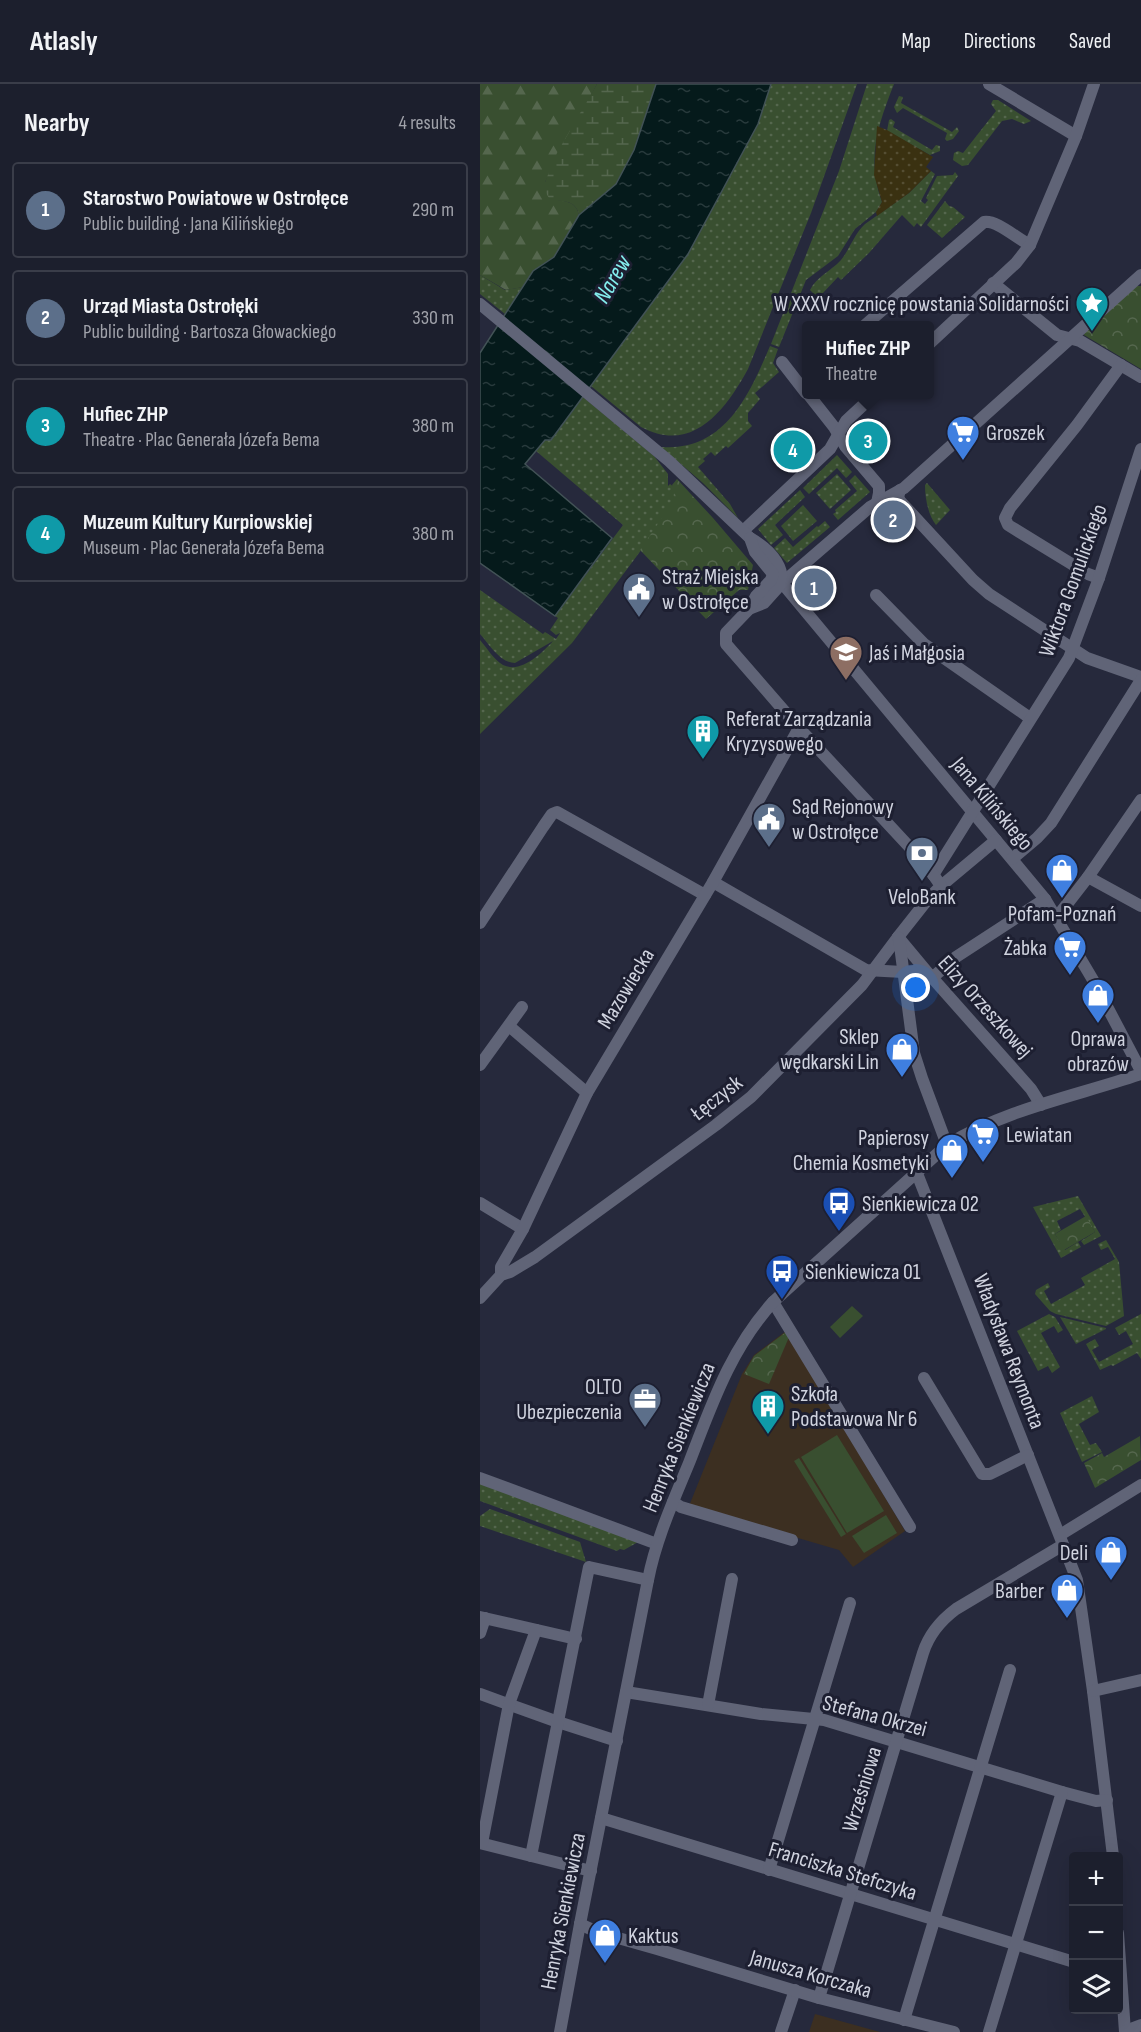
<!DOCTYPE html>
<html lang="en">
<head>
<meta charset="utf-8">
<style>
  body { margin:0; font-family:"Sofia Sans Condensed",sans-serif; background:#292c39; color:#f1f3f6 }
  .controls { position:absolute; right:18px; bottom:18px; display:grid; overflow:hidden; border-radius:6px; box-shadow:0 6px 24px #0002 }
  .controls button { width:54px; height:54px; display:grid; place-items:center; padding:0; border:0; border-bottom:2px solid #3a3d49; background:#1c1f2d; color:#f1f3f6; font:30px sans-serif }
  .you { position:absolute; left:436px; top:904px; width:21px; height:21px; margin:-15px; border:4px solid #fff; border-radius:50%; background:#1a73e8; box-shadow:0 0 0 9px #1a73e833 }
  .badge { display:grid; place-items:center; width:39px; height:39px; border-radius:50%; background:#8c9099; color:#fff; font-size:20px; font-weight:700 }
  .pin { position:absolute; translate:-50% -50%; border:3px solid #fff; box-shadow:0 2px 6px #0006 }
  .popup { position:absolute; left:322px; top:237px; width:132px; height:78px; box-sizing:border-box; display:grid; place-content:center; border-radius:6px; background:#1c1f2d; filter:drop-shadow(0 2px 4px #0005); font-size:20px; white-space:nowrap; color:#a0a2aa }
  .popup b { font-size:22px; color:#f1f3f6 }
  .popup::after { content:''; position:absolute; left:50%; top:100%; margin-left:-12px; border:12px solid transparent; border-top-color:#1c1f2d }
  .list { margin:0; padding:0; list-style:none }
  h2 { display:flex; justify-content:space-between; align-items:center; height:78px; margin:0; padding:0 24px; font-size:26px }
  h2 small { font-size:20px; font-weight:400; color:#a0a2aa }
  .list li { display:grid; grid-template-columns:39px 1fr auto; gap:18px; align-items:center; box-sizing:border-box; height:96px; margin:0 12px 12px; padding:0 12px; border:2px solid #3a3d49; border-radius:6px }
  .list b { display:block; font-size:22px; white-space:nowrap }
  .list p { margin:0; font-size:20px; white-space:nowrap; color:#a0a2aa }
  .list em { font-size:20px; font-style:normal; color:#a0a2aa }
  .icon { flex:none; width:33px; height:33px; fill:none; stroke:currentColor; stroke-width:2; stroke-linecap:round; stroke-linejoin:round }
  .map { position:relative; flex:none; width:661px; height:1948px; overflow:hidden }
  header { display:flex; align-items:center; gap:36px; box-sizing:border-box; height:84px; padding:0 30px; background:#1c1f2d; border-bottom:2px solid #3a3d49 }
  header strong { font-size:28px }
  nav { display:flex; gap:33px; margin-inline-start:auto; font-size:21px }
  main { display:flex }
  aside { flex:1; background:#1c1f2d }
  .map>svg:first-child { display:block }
  .education { fill:#3c2f21 }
  .grass { fill:url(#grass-dots) }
  .forest { fill:url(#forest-firs) }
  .wetland { fill:url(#wetland-marsh) }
  .sand { fill:url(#sand-dots) }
  .park { fill:url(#park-crowns) }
  .pitch { fill:#394f30 }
  .water { fill:url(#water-ripples); stroke:#425256; stroke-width:1.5 }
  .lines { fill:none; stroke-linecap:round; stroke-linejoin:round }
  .minor { stroke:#606477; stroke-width:12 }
  .tertiary { stroke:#606477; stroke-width:12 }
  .labels { text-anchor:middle; stroke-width:6; stroke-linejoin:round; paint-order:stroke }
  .poi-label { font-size:22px; fill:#d0d3df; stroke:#1d1f31; text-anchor:start }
  .street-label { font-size:22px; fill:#d0d3df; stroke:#1d1f31 }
  .water-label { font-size:24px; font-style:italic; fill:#83eded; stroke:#1d1f31 }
</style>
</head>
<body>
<header>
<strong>Atlasly</strong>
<nav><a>Map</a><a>Directions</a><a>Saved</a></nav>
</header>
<main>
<aside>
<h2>Nearby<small>4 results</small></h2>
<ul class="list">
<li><span class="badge" style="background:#5c6f8a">1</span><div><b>Starostwo Powiatowe w Ostrołęce</b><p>Public building · Jana Kilińskiego</p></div><em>290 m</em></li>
<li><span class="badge" style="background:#5c6f8a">2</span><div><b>Urząd Miasta Ostrołęki</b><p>Public building · Bartosza Głowackiego</p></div><em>330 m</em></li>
<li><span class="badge" style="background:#0f9aa8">3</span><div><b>Hufiec ZHP</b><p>Theatre · Plac Generała Józefa Bema</p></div><em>380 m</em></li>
<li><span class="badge" style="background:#0f9aa8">4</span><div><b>Muzeum Kultury Kurpiowskiej</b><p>Museum · Plac Generała Józefa Bema</p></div><em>380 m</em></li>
</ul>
</aside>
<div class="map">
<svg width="661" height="1948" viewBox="0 0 661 1948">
  <defs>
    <pattern id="grass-dots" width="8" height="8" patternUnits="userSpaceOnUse" patternTransform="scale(1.5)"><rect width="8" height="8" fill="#394f30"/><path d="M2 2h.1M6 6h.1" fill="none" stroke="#55674e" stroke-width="1.8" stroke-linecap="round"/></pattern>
    <pattern id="forest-firs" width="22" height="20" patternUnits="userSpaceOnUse" patternTransform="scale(1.5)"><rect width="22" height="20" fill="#394f30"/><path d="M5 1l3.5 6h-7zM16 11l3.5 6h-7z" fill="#55674e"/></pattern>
    <pattern id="wetland-marsh" width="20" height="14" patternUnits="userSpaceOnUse" patternTransform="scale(1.5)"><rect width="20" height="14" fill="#394f30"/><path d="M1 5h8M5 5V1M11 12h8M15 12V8" fill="none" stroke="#55674e"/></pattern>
    <pattern id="sand-dots" width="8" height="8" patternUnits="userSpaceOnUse" patternTransform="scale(1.5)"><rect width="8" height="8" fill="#3a3111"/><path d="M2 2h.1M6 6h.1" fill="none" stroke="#554e33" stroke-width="1.8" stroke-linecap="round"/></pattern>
    <pattern id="park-crowns" width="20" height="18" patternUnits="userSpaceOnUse" patternTransform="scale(1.5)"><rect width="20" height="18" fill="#394f30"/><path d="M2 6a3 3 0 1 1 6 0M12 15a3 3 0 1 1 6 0" fill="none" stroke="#55674e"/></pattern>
    <pattern id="water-ripples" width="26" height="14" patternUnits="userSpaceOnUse" patternTransform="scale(1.5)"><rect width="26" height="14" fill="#051a1b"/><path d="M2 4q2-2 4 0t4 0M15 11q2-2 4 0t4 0" fill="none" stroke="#283a3c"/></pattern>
  </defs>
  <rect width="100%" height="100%" fill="#26293c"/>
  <g class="education">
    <polygon points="306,1247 425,1447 373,1483 359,1466 209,1422 262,1290 274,1271"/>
    <polygon points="335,1930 400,1948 329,1948"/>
  </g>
  <g class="grass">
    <path d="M 291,0 L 377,0 L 331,129 L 268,285 C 246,325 213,371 161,343 L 111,302 L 208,170 L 278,40 Z"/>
    <path d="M 387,0 L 414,0 C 398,41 386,74 402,118 L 396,128 L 375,145 L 358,172 L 326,196 L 299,263 L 291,260 L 359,87 Z"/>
    <polygon points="419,12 423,13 421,19 472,48 477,43 479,47 473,55 467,57 465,55 467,49 423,24 417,29 414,23"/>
    <polygon points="513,16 518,16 551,37 544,40 532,35 522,37 488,81 482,82 473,76 474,69 478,67 483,69 516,27 511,20"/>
    <polygon points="411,35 415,38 413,43 452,66 456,61 460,62 460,67 450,71 407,47 409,36"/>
    <path d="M 451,87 L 455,90 L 441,117 L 445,120 L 448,116 L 446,114 L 457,92 L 473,91 L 475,88 L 478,92 L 441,143 L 437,139 L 434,143 L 422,131 L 389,169 L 361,196 L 358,193 L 342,210 L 349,218 L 345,221 L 330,206 C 336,193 351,187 361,176 C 370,165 374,150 385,140 L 429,109 Z"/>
    <polygon points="465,117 469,122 473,123 485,133 462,154 447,141"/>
    <polygon points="0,191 25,206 43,203 25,230 0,210"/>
    <path d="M 290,262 L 298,265 L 293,279 L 299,288 L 275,309 L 280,315 L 268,329 L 268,337 L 272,342 L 248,364 L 246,362 L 235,372 L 231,368 L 223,375 L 225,377 L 218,383 L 250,420 L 258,434 L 223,399 L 181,363 C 244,368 269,312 290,262 Z"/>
    <path d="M 103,313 L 174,372 L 188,390 L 188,402 L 190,400 L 203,410 L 92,559 L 0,650 L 0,556 C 7,564 14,576 23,581 C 41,590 62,569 73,557 L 35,579 C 20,579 9,560 0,550 L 0,506 L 63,550 L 65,548 L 76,555 L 80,549 L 76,551 L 70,546 L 78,534 L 75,532 L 143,441 L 56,367 L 65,356 L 71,356 Z"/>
    <polygon points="357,371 372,388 366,394 357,384 329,410 323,404"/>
    <polygon points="357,390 371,406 350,425 336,409"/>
    <polygon points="375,391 390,408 358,436 353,430 356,428 355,426 377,407 369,397"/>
    <path d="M 447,399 L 470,426 L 456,441 C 448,431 445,414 445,401 Z"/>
    <polygon points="320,406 325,413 295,441 303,451 291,461 278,445"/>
    <polygon points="323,421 337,437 313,457 301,442"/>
    <polygon points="345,437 350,443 307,479 294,464 305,454 313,463 337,442 338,443"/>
    <polygon points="598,1112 621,1152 604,1161 601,1157 615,1148 600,1125 577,1137 581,1146 575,1150 585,1166 598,1158 601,1163 581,1174 553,1123"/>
    <polygon points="626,1156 639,1178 644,1232 626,1242 576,1230 570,1227 555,1210 556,1206 568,1199 570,1203 564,1207 571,1220 605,1201 601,1194 635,1175 628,1163 621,1166 618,1160"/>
    <polygon points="569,1230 575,1233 583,1246 578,1249 574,1242 561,1249 580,1283 572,1289 568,1282 558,1287 537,1247"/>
    <polygon points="661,1230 661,1275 657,1269 633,1282 631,1281 620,1286 606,1260 615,1255 619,1262 612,1266 619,1278 653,1260 646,1247 639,1251 635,1244"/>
    <polygon points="580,1233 626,1244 626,1245 596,1260"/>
    <polygon points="612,1312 619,1328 599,1340 610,1361 616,1359 622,1368 602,1378 580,1329"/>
    <polygon points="0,1399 158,1458 144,1466 140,1465 137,1467 0,1417"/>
    <polygon points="10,1425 100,1458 106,1478 0,1442 0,1432"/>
  </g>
  <path class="forest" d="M 0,0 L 117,0 L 65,98 L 70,115 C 83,117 96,116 99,131 L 74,173 L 53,187 L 43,203 L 26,206 L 0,191 Z"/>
  <path class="wetland" d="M 117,0 L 176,0 L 154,66 L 136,100 L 99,131 C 96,116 83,117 70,116 L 65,107 L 65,98 L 77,69 Z"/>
  <polygon class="sand" points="397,42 407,46 453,73 446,83 451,87 429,109 397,132 396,128 402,118 394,91"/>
  <g class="park">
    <polygon points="657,202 661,202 661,285 604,251 605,247"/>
    <polygon points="197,395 233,434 273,481 268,506 259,506 226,535 160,466 196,413 192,401"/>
    <polygon points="606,1132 615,1148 584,1166 575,1150"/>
    <polygon points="306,1248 309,1253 289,1300 264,1290 274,1272"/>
    <polygon points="660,1352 661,1376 615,1404 604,1379 622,1369 624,1373"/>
  </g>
  <g class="pitch">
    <polygon points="372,1222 383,1232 360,1254 350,1243"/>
    <polygon points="357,1351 404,1427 367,1449 321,1373"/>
    <polygon points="319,1374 366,1450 361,1453 314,1377"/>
    <polygon points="406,1431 417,1449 384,1469 372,1452"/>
  </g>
  <polygon class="water" points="176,0 291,0 278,40 208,170 71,356 65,356 45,380 132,454 75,532 0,479 0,269 53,187 74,173 99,131 136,100 154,66"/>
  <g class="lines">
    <g class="minor">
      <polyline points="509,0 596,52"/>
      <polyline points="513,199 577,251 600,257 661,293"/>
      <path d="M 384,242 L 504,138 C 517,136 536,154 550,161"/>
      <polyline points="450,259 536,179 550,161 596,52 614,0"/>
      <polyline points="302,278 326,309"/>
      <polyline points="328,310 354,343 365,362 399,402 399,409 397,419"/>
      <polyline points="420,406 418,413 420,417 493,496 509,510 607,574 661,593"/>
      <polyline points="263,447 350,365 366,337 395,310"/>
      <polyline points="297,493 565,815 613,896 661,987"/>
      <polyline points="619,494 608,490 528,441 525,434 530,424 597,341 641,281"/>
      <polyline points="302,499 390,423 424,404 661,191"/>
      <polyline points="396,511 444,560 550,634"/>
      <polyline points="532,775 557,754 571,739 661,596"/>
      <polyline points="453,791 589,574 619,494 661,365"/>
      <polyline points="608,793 661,822"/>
      <polyline points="233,798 386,886 423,888 445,886"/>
      <polyline points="461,802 516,756"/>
      <polyline points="577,833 608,793 661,716"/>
      <polyline points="0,839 63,743 72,730 77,728 225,811"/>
      <polyline points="452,894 476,873 565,815"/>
      <polyline points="29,942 107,1009"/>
      <polyline points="0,981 42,923"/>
      <polyline points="436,1087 597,1496 613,1607 633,1772"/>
      <polyline points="0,1119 43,1145"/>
      <polyline points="21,1191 21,1183 43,1145 107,1009 233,798 319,644"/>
      <polyline points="0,1214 21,1191 30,1188 55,1173 236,1041 271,1013 382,901 418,853"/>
      <polyline points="293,1218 430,1443"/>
      <polyline points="444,1294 502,1390 510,1390 548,1371"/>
      <polyline points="0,1394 177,1460"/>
      <polyline points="193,1418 201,1423 312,1456"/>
      <polyline points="580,1451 661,1401"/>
      <polyline points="0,1533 96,1555"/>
      <polyline points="0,1549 5,1534"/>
      <polyline points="613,1607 661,1596"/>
      <polyline points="146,1608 281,1630 344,1636 582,1708 616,1717 627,1716"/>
      <polyline points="0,1610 78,1638 137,1657"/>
      <polyline points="228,1621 252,1495"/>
      <polyline points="121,1734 594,1878"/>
      <polyline points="0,1759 111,1787"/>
      <polyline points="2,1759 29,1620 56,1546"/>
      <polyline points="51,1772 109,1483 168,1496"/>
      <polyline points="289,1786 370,1519"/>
      <polyline points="638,1849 645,1948"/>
      <path d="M 339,1914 L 443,1569 C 449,1550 460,1537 476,1525 L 583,1461"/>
      <polyline points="424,1936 530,1586"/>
      <polyline points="645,1947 661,1941"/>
      <polyline points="80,1948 100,1840"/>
      <polyline points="301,1948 315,1906"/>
      <polyline points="509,1948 582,1708"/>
    </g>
    <g class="tertiary">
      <path d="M 0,220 L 189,377 L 270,454 C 287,464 303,478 302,499 L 284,519 L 269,525"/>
      <polyline points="270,454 275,468 293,490 291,496 276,512 269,525 246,549 246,560 319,644 448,783 461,802 448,815 418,853"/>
      <polyline points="418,853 448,889 551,1005 561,1021"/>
      <polyline points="419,854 434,969 442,994 467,1061"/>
      <path d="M 100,1840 L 168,1496 C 176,1455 193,1418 209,1379 C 232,1320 250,1266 293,1218 L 467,1061 C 526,1025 596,1012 661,990"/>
      <polyline points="100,1840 117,1848 177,1865 339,1914 474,1948"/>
    </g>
  </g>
  <defs>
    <symbol id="sight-pin" viewBox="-11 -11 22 30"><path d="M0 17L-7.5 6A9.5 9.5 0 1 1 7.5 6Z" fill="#0f9aa8" stroke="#1d1f31"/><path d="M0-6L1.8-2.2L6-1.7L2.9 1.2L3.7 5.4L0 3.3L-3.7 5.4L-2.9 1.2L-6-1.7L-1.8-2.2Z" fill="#fff"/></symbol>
    <symbol id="supermarket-pin" viewBox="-11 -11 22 30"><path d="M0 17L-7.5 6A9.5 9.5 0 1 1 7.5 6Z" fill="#3f7fe0" stroke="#1d1f31"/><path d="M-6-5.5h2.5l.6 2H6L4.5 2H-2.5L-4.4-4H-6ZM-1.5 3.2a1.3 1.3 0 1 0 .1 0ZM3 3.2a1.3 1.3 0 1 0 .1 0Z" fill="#fff"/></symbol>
    <symbol id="civic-pin" viewBox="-11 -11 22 30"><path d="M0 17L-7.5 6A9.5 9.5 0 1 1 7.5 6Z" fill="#5c6f8a" stroke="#1d1f31"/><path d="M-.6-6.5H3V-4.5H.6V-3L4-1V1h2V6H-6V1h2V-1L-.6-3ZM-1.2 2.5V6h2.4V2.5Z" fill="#fff"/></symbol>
    <symbol id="school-pin" viewBox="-11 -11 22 30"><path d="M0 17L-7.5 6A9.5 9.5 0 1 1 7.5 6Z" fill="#8d6e63" stroke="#1d1f31"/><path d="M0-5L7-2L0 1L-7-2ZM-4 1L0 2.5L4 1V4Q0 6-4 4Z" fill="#fff"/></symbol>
    <symbol id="building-pin" viewBox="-11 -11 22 30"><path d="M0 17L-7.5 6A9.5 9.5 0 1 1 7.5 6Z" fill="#0f9aa8" stroke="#1d1f31"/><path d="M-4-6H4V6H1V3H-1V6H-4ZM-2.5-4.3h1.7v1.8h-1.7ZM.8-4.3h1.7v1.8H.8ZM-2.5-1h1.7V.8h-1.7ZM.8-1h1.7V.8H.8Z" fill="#fff"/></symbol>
    <symbol id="bank-pin" viewBox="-11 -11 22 30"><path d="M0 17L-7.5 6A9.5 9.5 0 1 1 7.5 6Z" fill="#5c6f8a" stroke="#1d1f31"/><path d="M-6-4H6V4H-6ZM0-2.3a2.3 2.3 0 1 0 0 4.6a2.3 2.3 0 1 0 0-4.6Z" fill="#fff"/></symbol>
    <symbol id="shop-pin" viewBox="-11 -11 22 30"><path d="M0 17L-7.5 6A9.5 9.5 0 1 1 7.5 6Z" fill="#3f7fe0" stroke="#1d1f31"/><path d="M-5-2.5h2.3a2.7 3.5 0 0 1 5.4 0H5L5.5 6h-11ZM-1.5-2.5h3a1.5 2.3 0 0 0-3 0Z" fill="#fff"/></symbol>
    <symbol id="bus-pin" viewBox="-11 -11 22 30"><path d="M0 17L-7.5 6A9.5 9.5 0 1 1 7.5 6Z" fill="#1a4fb4" stroke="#1d1f31"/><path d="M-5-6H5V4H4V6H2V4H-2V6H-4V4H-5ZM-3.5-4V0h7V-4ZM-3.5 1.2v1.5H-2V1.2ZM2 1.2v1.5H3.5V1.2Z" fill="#fff"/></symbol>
    <symbol id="office-pin" viewBox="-11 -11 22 30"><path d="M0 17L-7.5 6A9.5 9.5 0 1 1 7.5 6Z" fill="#5c6f8a" stroke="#1d1f31"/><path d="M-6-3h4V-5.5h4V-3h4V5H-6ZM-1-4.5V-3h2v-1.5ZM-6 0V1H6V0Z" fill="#fff"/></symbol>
  </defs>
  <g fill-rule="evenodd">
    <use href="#sight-pin" x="593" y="200" width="38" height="52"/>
    <use href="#supermarket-pin" x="464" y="329" width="38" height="52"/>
    <use href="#civic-pin" x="140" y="486" width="38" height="52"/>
    <use href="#school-pin" x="347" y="549" width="38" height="52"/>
    <use href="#building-pin" x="204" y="628" width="38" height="52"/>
    <use href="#civic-pin" x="270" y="716" width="38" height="52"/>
    <use href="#bank-pin" x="423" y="750" width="38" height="52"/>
    <use href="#shop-pin" x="563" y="767" width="38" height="52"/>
    <use href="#supermarket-pin" x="571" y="844" width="38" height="52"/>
    <use href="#shop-pin" x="599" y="892" width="38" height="52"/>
    <use href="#shop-pin" x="403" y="946" width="38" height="52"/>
    <use href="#supermarket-pin" x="484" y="1031" width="38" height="52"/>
    <use href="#shop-pin" x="453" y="1047" width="38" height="52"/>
    <use href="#bus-pin" x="340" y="1100" width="38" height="52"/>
    <use href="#bus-pin" x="283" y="1168" width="38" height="52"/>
    <use href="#office-pin" x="146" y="1296" width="38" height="52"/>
    <use href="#building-pin" x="269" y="1303" width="38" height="52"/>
    <use href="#shop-pin" x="612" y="1449" width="38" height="52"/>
    <use href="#shop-pin" x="568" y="1487" width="38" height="52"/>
    <use href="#shop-pin" x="106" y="1832" width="38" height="52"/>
  </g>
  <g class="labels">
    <g class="poi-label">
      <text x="589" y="227" text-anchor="end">W XXXV rocznicę powstania Solidarności</text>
      <text x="506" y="356">Groszek</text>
      <text x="182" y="500">Straż Miejska<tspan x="182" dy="25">w Ostrołęce</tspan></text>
      <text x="389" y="576">Jaś i Małgosia</text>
      <text x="246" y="642">Referat Zarządzania<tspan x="246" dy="25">Kryzysowego</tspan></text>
      <text x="312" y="730">Sąd Rejonowy<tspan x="312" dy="25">w Ostrołęce</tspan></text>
      <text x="442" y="820" text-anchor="middle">VeloBank</text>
      <text x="582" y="837" text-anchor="middle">Pofam-Poznań</text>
      <text x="567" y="871" text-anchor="end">Żabka</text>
      <text x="399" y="960" text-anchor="end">Sklep<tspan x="399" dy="25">wędkarski Lin</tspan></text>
      <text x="618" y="962" text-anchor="middle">Oprawa<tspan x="618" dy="25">obrazów</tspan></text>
      <text x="526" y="1058">Lewiatan</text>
      <text x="449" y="1061" text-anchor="end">Papierosy<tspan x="449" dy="25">Chemia Kosmetyki</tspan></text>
      <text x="382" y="1127">Sienkiewicza 02</text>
      <text x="325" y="1195">Sienkiewicza 01</text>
      <text x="142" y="1310" text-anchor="end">OLTO<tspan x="142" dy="25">Ubezpieczenia</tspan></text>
      <text x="311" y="1317">Szkoła<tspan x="311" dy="25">Podstawowa Nr 6</tspan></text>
      <text x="608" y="1476" text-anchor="end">Deli</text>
      <text x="564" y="1514" text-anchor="end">Barber</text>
      <text x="148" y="1859">Kaktus</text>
    </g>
    <g class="street-label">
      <text transform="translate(592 496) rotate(-70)" y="8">Wiktora Gomulickiego</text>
      <text transform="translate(513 719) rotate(50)" y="8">Jana Kilińskiego</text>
      <text transform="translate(145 904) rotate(-59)" y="8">Mazowiecka</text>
      <text transform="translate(506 922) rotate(48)" y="8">Elizy Orzeszkowej</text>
      <text transform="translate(236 1013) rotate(-38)" y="8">Łęczysk</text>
      <text transform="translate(530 1267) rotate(69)" y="8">Władysława Reymonta</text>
      <text transform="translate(198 1353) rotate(-68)" y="8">Henryka Sienkiewicza</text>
      <text transform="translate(395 1631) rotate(15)" y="8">Stefana Okrzei</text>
      <text transform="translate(381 1705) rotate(-73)" y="8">Wrześniowa</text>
      <text transform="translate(363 1786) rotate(17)" y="8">Franciszka Stefczyka</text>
      <text transform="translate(82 1827) rotate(-79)" y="8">Henryka Sienkiewicza</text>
      <text transform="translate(331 1889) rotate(16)" y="8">Janusza Korczaka</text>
    </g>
    <g class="water-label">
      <text transform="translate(132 195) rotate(-60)" y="8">Narew</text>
    </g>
  </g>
</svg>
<div class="controls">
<button>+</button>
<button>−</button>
<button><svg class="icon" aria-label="layers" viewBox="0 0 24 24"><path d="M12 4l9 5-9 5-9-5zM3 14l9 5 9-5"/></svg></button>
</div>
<div class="you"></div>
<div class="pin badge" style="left:334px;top:504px;background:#5c6f8a">1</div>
<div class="pin badge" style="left:413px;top:436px;background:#5c6f8a">2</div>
<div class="pin badge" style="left:388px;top:357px;background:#0f9aa8">3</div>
<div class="popup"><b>Hufiec ZHP</b>Theatre</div>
<div class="pin badge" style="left:313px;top:366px;background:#0f9aa8">4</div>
</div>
</main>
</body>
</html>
